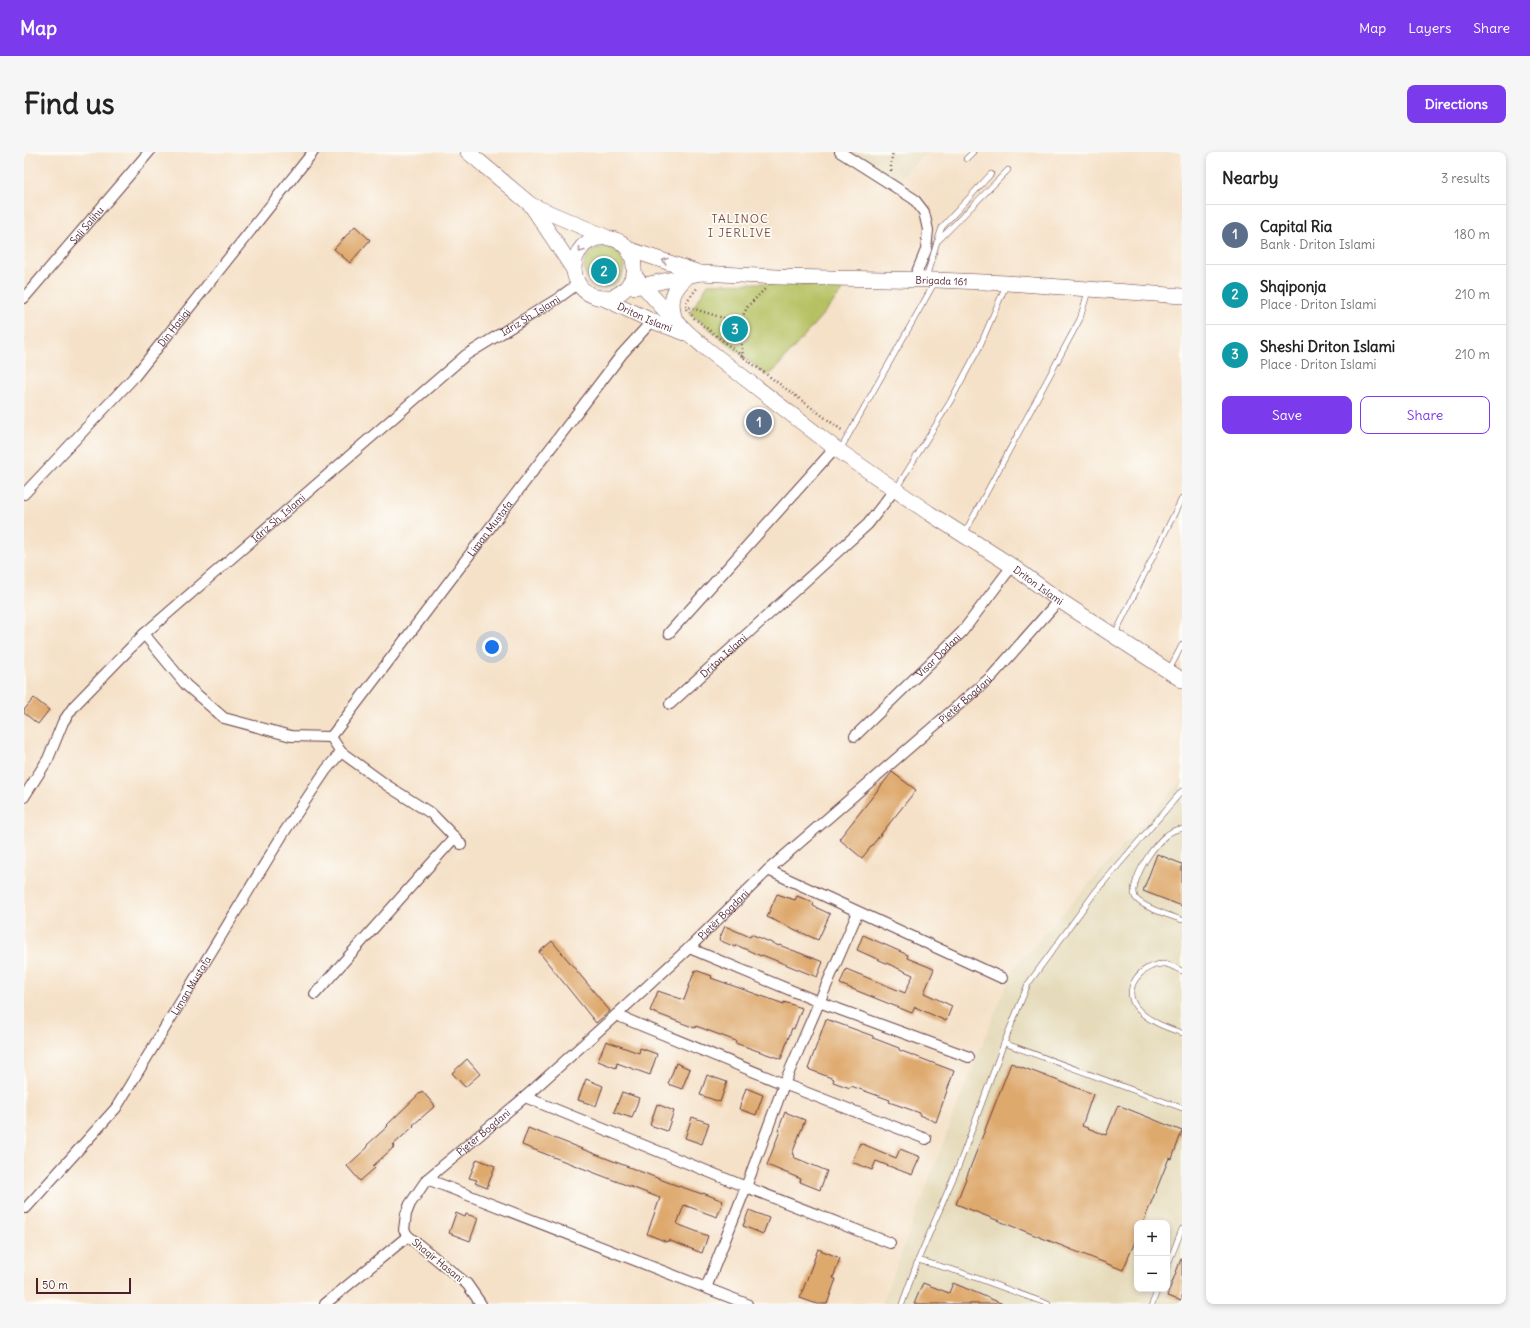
<!DOCTYPE html>
<html lang="en">
<head>
<meta charset="utf-8">
<style>
  body { margin:0; font-family:Delius,sans-serif; background:#f6f6f6; color:#222 }
  .controls { position:absolute; right:12px; bottom:12px; display:grid; overflow:hidden; border-radius:8px; box-shadow:0 2px 6px #0003 }
  .controls button { width:36px; height:36px; display:grid; place-items:center; padding:0; border:0; border-bottom:1px solid #e0e0e0; background:#fff; color:#222; font:20px sans-serif }
  .scale { position:absolute; left:12px; bottom:10px; width:95px; box-sizing:border-box; padding-left:4px; border:2px solid #4a1f2b; border-top:0; font-size:11px; line-height:14px; white-space:nowrap; color:#4a1f2b; -webkit-text-stroke:3px #fdfcf7; paint-order:stroke }
  .you { position:absolute; left:468px; top:495px; width:14px; height:14px; margin:-10px; border:3px solid #fff; border-radius:50%; background:#1a73e8; box-shadow:0 0 0 6px #1a73e833 }
  .badge { display:grid; place-items:center; width:26px; height:26px; border-radius:50%; background:#7c3aed; color:#fff; font-size:13px; font-weight:700 }
  .pin { position:absolute; translate:-50% -50%; border:2px solid #fff; box-shadow:0 1px 4px #0006 }
  .list { margin:0; padding:0; list-style:none }
  h2 { display:flex; justify-content:space-between; align-items:center; height:52px; margin:0; padding:0 16px; font-size:17px }
  h2 small { font-size:13px; font-weight:400; color:#767676 }
  .list li { display:grid; grid-template-columns:26px 1fr auto; gap:12px; align-items:center; box-sizing:border-box; height:60px; padding:0 16px; border-top:1px solid #e0e0e0 }
  .list b { display:block; font-size:15px; white-space:nowrap }
  .list p { margin:0; font-size:13px; white-space:nowrap; color:#767676 }
  .list em { font-size:13px; font-style:normal; color:#767676 }
  .actions { display:flex; gap:8px; padding:12px 16px }
  .actions a { flex:1; padding:9px 0; border:1px solid #7c3aed; border-radius:8px; text-align:center; font-size:14px; color:#7c3aed }
  .actions .main { background:#7c3aed; color:#fff }
  .map { position:relative; flex:none; width:1158px; height:1152px; overflow:hidden; border-radius:8px }
  header { display:flex; align-items:center; gap:24px; box-sizing:border-box; height:56px; padding:0 20px; background:#7c3aed; color:#fff }
  header strong { font-size:19px }
  nav { display:flex; gap:22px; margin-inline-start:auto; font-size:14px }
  .intro { display:flex; align-items:center; justify-content:space-between; box-sizing:border-box; height:96px; padding:0 24px }
  h1 { margin:0; font-size:28px }
  .button { padding:10px 18px; border-radius:8px; background:#7c3aed; color:#fff; font-size:14px; font-weight:700 }
  main { display:flex; gap:24px; padding:0 24px }
  aside { flex:1; background:#fff; border-radius:8px; box-shadow:0 2px 6px #0003 }
  .map>svg:first-child { display:block }
  .built { fill:#e5daba; fill-rule:evenodd }
  .green { fill:#b5c162; stroke:#807046 }
  .building { fill:#dea96d }
  .lines { fill:none; stroke-linecap:round; stroke-linejoin:round }
  .lane-casing { stroke:#643c43; stroke-width:6 }
  .street-casing { stroke:#643c43; stroke-width:12 }
  .secondary-casing { stroke:#643c43; stroke-width:16 }
  .path { stroke:#643c43; stroke-width:2.5; stroke-dasharray:1 3; stroke-linecap:butt }
  .lane { stroke:#fff; stroke-width:5 }
  .street { stroke:#fff; stroke-width:10 }
  .secondary { stroke:#fff; stroke-width:15 }
  .oneway { stroke:#ae9aa0 }
  .labels { text-anchor:middle; stroke-width:3.5; stroke-linejoin:round; paint-order:stroke }
  .street-label { font-size:10px; fill:#4a1f2b; stroke:#fdfcf7 }
  .quarter-label { font-size:12px; letter-spacing:1px; fill:#7e4f42; stroke:#fdfcf7 }
</style>
</head>
<body>
<header>
<strong>Map</strong>
<nav><a>Map</a><a>Layers</a><a>Share</a></nav>
</header>
<div class="intro"><h1>Find us</h1><a class="button">Directions</a></div>
<main>
<div class="map">
<svg width="1158" height="1152" viewBox="0 0 1158 1152">
  <rect width="100%" height="100%" fill="#fdfcf7"/>
  <filter id="ink" filterUnits="userSpaceOnUse"><feTurbulence type="fractalNoise" baseFrequency=".025" numOctaves="2"/><feDisplacementMap in="SourceGraphic" scale="8" xChannelSelector="R" yChannelSelector="G"/><feConvolveMatrix kernelMatrix="1 2 1 2 8 2 1 2 1" color-interpolation-filters="sRGB"/></filter>
  <filter id="wash" filterUnits="userSpaceOnUse"><feTurbulence type="fractalNoise" baseFrequency=".012" numOctaves="4" result="noise"/><feDisplacementMap in="SourceGraphic" scale="16" xChannelSelector="R" yChannelSelector="G"/><feGaussianBlur stdDeviation="0.9" result="paint"/><feColorMatrix in="noise" values="0 0 0 0 0 0 0 0 0 0 0 0 0 0 0 0 0 1.4 0 .05"/><feComposite in="paint" operator="in"/></filter>
  <g filter="url(#wash)">
    <rect width="100%" height="100%" fill="#f5e1c8"/>
    <g class="built">
      <polygon points="812,0 903,0 868,33"/>
      <path d="M 1158,628 L 1158,1152 L 858,1152 L 929,965 L 989,817 ZM 1113,1071 L 1143,1071 L 1143,1137 L 1113,1137 Z"/>
    </g>
    <g class="green">
      <circle cx="580" cy="115" r="20"/>
      <polygon points="737,131 818,134 818,140 749,220 742,223 666,161 684,132"/>
    </g>
    <g id="blocks">
      <g class="building">
        <polygon points="331,74 346,88 326,111 310,97"/>
        <polygon points="10,546 25,558 14,572 0,561 0,558"/>
        <polygon points="868,620 892,638 838,706 815,687"/>
        <polygon points="1133,702 1158,712 1158,754 1119,739"/>
        <polygon points="753,742 771,748 773,744 790,751 789,754 806,762 794,788 743,765"/>
        <polygon points="701,774 726,785 727,782 755,794 755,793 799,810 793,825 738,803 737,804 712,793 711,795 695,788"/>
        <polygon points="839,783 884,803 883,806 910,817 900,841 928,854 922,869 891,855 888,861 816,832 822,817 881,841 889,823 833,798"/>
        <polygon points="528,789 586,859 572,871 515,800"/>
        <polygon points="671,818 688,824 687,826 760,852 760,850 778,856 770,877 768,876 757,907 711,891 712,889 672,874 671,876 626,859 634,839 660,848"/>
        <polygon points="802,867 849,884 849,886 875,896 875,898 930,919 912,970 895,963 896,961 865,950 866,948 827,934 826,936 809,930 810,927 784,917"/>
        <polygon points="582,889 615,901 616,896 633,902 626,923 593,911 592,916 574,909"/>
        <polygon points="443,907 456,922 441,935 428,921"/>
        <polygon points="652,911 666,917 658,937 644,932"/>
        <polygon points="987,911 1069,942 1058,974 1082,983 1094,953 1158,979 1148,1007 1145,1006 1119,1071 1113,1071 1113,1085 1099,1118 932,1052"/>
        <polygon points="683,923 703,930 696,950 676,943"/>
        <polygon points="562,927 579,934 572,954 554,948"/>
        <polygon points="722,936 739,943 732,963 715,957"/>
        <polygon points="398,939 411,954 389,973 390,974 369,993 371,994 349,1014 351,1016 336,1029 323,1014 344,995 343,993 364,974 363,973"/>
        <polygon points="598,940 615,946 608,966 590,960"/>
        <polygon points="633,952 650,959 643,979 626,973"/>
        <polygon points="761,960 781,968 768,1002 770,1003 769,1005 803,1019 796,1038 776,1030 777,1027 743,1013 756,979 754,979"/>
        <polygon points="668,965 685,971 678,992 661,986"/>
        <polygon points="504,976 646,1031 678,1042 679,1041 699,1049 693,1065 660,1053 653,1072 684,1084 678,1101 644,1088 643,1090 623,1082 636,1046 498,993"/>
        <polygon points="836,991 872,1006 876,997 896,1005 888,1023 852,1009 848,1018 828,1010"/>
        <polygon points="453,1007 471,1014 463,1036 451,1031 453,1028 445,1026"/>
        <polygon points="725,1058 745,1066 739,1082 719,1074"/>
        <polygon points="432,1061 441,1065 442,1062 454,1066 446,1089 425,1081"/>
        <polygon points="794,1097 816,1106 809,1126 812,1127 803,1152 793,1152 776,1146"/>
        <polygon points="1157,1107 1158,1107 1158,1149 1143,1144"/>
        <polygon points="899,1131 925,1141 929,1131 979,1152 890,1152"/>
      </g>
    </g>
  </g>
  <g filter="url(#ink)">
    <use href="#blocks" fill-opacity="0" stroke="#643c43" stroke-width="1"/>
    <g class="lines">
      <defs>
        <g id="lane">
          <polyline points="942,7 949,0"/>
          <polyline points="914,87 918,75 967,22"/>
          <polyline points="902,126 913,90 984,18"/>
          <polyline points="816,298 911,130"/>
          <polyline points="872,337 926,250 955,196 982,133"/>
          <polyline points="940,382 1056,167 1064,139"/>
          <polyline points="1091,482 1158,346"/>
          <polyline points="1145,518 1158,493"/>
          <path d="M 1158,677 C 1138,674 1104,729 1111,745 C 1116,755 1148,764 1158,768"/>
          <path d="M 1158,819 C 1152,816 1144,811 1138,812 C 1117,813 1098,836 1112,855 C 1123,869 1143,876 1158,881"/>
          <polyline points="980,891 1158,956"/>
          <polyline points="894,1108 936,1120 1024,1152"/>
          <polyline points="1143,1115 1158,1077"/>
          <polyline points="878,1152 894,1108 935,1013 980,891 1004,832 1072,739 1158,639"/>
          <polyline points="1128,1152 1134,1137"/>
        </g>
        <g id="street">
          <polyline points="816,0 890,47 900,60 904,78 902,98 890,127"/>
          <path id="s1" d="M 0,146 L 125,0"/>
          <path id="s2" d="M 0,342 L 111,224 L 289,0"/>
          <polyline points="645,481 811,296"/>
          <path id="s3" d="M 120,482 L 162,533 L 200,566 L 267,584 L 307,585 L 598,202 L 628,169"/>
          <path id="s4" d="M 646,552 L 844,372 L 871,337"/>
          <path id="s5" d="M 831,584 L 938,480 L 988,414"/>
          <polyline points="307,585 317,600 364,634 408,662 437,692"/>
          <path id="s6" d="M 0,645 L 24,607 L 39,570 L 50,554 L 120,482 L 442,203 L 533,147 L 555,131"/>
          <polyline points="744,718 978,826"/>
          <polyline points="665,796 795,850 945,905"/>
          <polyline points="291,842 431,685"/>
          <polyline points="592,863 760,932 902,987"/>
          <polyline points="501,945 722,1035 866,1091"/>
          <polyline points="403,1027 723,1152"/>
          <path id="s7" d="M 2,1056 L 92,956 L 259,682 L 302,618 L 317,600"/>
          <polyline points="682,1136 722,1035 760,932 834,760"/>
          <polyline points="301,1152 384,1084"/>
          <path id="s8" d="M 457,1152 L 443,1132 L 384,1084 L 380,1078 L 382,1062 L 386,1052 L 403,1027 L 501,945 L 592,863 L 665,796 L 744,718 L 968,524 L 1035,448"/>
        </g>
        <g id="secondary">
          <polyline points="444,0 507,53 550,118"/>
          <polyline points="507,53 582,85"/>
          <polyline points="604,97 676,121"/>
          <path id="s9" d="M 610,122 C 594,166 539,143 552,105 C 555,98 560,92 566,89 C 576,84 589,85 598,91 C 605,97 610,106 610,115 C 610,118 610,121 611,124 C 616,131 623,138 629,145 C 644,162 661,179 679,194 L 811,296 L 905,361 L 988,414 L 1035,448 L 1158,528"/>
          <path id="s10" d="M 611,135 L 677,121 L 754,125 L 912,128 L 983,131 L 1158,144"/>
          <path id="s11" d="M 579,146 L 628,169 L 661,181"/>
          <path d="M 651,168 C 645,148 648,138 664,124"/>
        </g>
      </defs>
      <use href="#lane" class="lane-casing"/>
      <use href="#street" class="street-casing"/>
      <use href="#secondary" class="secondary-casing"/>
      <g class="path">
        <polyline points="867,19 867,10 869,0"/>
        <polyline points="662,150 674,135"/>
        <polyline points="661,154 715,171"/>
        <polyline points="662,157 670,166 719,205 819,279"/>
        <polyline points="719,205 715,171 724,154 741,137"/>
      </g>
      <use href="#lane" class="lane"/>
      <use href="#street" class="street"/>
      <use href="#secondary" class="secondary"/>
    </g>
    <defs><path id="oneway-chevron" d="M-2-3.5L2.5 0L-2 3.5" fill="none" stroke-width="1.6" stroke-linecap="round" stroke-linejoin="round"/></defs>
    <g class="oneway">
      <use href="#oneway-chevron" transform="translate(557 98) rotate(128)"/>
      <use href="#oneway-chevron" transform="translate(641 109) rotate(-162)"/>
    </g>
  </g>
  <g class="labels">
    <g class="street-label">
      <text dy="4" stroke="none"><textPath href="#s1" startOffset="96">Sali Salihu</textPath></text>
      <text dy="4" stroke="none"><textPath href="#s10" startOffset="308">Brigada 161</textPath></text>
      <text dy="4" stroke="none"><textPath href="#s6" startOffset="706">Idriz Sh. Islami</textPath></text>
      <text dy="4" stroke="none"><textPath href="#s11" startOffset="46">Driton Islami</textPath></text>
      <text dy="4" stroke="none"><textPath href="#s2" startOffset="224">Din Hasiqi</textPath></text>
      <text dy="4" stroke="none"><textPath href="#s6" startOffset="382">Idriz Sh. Islami</textPath></text>
      <text dy="4" stroke="none"><textPath href="#s3" startOffset="488">Liman Mustafa</textPath></text>
      <text dy="4" stroke="none"><textPath href="#s9" startOffset="701">Driton Islami</textPath></text>
      <text dy="4" stroke="none"><textPath href="#s4" startOffset="72">Driton Islami</textPath></text>
      <text dy="4" stroke="none"><textPath href="#s5" startOffset="116">Visar Dodani</textPath></text>
      <text dy="4" stroke="none"><textPath href="#s8" startOffset="886">Pjetër Bogdani</textPath></text>
      <text dy="4" stroke="none"><textPath href="#s8" startOffset="562">Pjetër Bogdani</textPath></text>
      <text dy="4" stroke="none"><textPath href="#s7" startOffset="278">Liman Mustafa</textPath></text>
      <text dy="4" stroke="none"><textPath href="#s8" startOffset="238">Pjetër Bogdani</textPath></text>
      <text transform="translate(414 1108) rotate(39)" y="4">Shaqir Hasani</text>
    </g>
    <g class="quarter-label">
      <text x="716" y="71">TALINOC<tspan x="716" dy="14">I JERLIVE</tspan></text>
    </g>
  </g>
</svg>
<div class="controls">
<button>+</button>
<button>−</button>
</div>
<div class="scale">50 m</div>
<div class="you"></div>
<div class="pin badge" style="left:735px;top:270px;background:#5c6f8a">1</div>
<div class="pin badge" style="left:580px;top:119px;background:#0f9aa8">2</div>
<div class="pin badge" style="left:711px;top:177px;background:#0f9aa8">3</div>
</div>
<aside>
<h2>Nearby<small>3 results</small></h2>
<ul class="list">
<li><span class="badge" style="background:#5c6f8a">1</span><div><b>Capital Ria</b><p>Bank · Driton Islami</p></div><em>180 m</em></li>
<li><span class="badge" style="background:#0f9aa8">2</span><div><b>Shqiponja</b><p>Place · Driton Islami</p></div><em>210 m</em></li>
<li><span class="badge" style="background:#0f9aa8">3</span><div><b>Sheshi Driton Islami</b><p>Place · Driton Islami</p></div><em>210 m</em></li>
</ul>
<div class="actions"><a class="main">Save</a><a>Share</a></div>
</aside>
</main>
</body>
</html>
